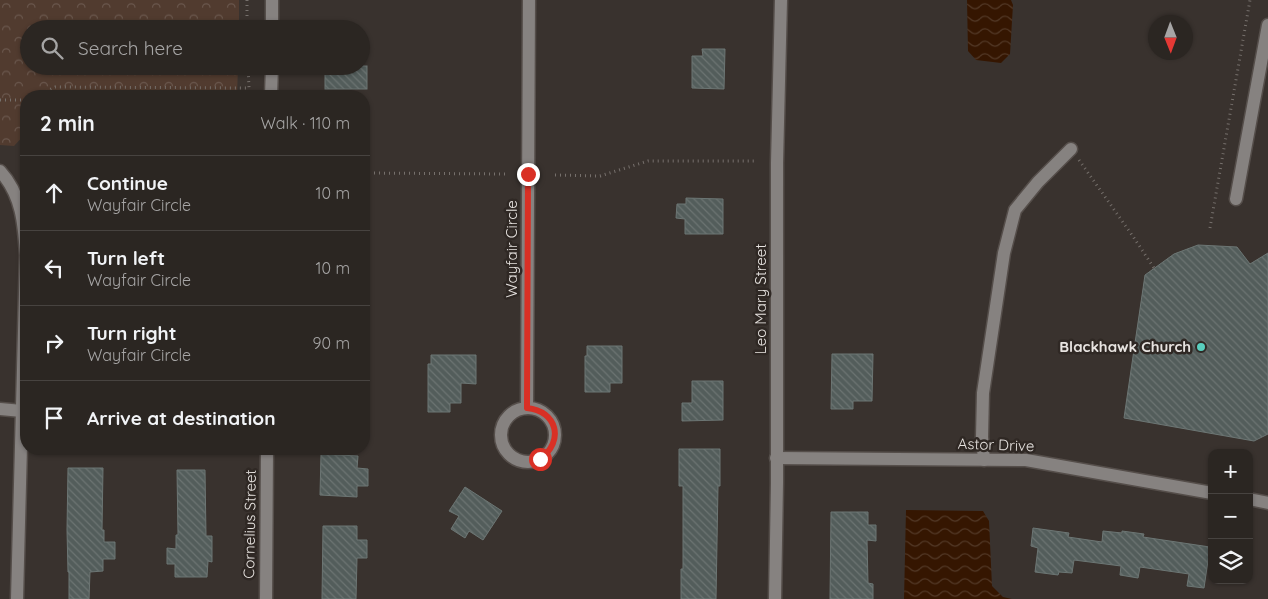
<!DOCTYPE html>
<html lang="en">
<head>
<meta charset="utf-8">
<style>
  body { margin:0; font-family:Quicksand,sans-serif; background:#332e2a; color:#f1f3f6 }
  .controls { position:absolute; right:15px; bottom:15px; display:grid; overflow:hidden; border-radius:10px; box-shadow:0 1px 4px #0004 }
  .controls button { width:45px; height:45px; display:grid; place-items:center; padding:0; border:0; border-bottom:1px solid #474340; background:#2b2622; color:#f1f3f6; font:25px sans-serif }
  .compass { position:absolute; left:1148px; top:15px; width:45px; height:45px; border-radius:50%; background:#2b2622; box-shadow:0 1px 4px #0004; rotate:179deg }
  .stop { position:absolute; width:15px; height:15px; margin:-11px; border:4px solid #d93025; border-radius:50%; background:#fff }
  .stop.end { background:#d93025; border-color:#fff; box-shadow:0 1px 5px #0008 }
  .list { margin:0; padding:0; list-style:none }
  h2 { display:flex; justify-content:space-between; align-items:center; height:65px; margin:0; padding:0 20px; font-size:21px }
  h2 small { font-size:16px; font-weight:400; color:#a6a5a5 }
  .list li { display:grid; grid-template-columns:32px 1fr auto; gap:15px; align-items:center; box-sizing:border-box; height:75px; padding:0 20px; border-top:1px solid #474340 }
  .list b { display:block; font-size:19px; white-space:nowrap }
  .list p { margin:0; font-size:16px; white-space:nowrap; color:#a6a5a5 }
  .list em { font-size:16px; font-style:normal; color:#a6a5a5 }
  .icon { flex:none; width:28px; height:28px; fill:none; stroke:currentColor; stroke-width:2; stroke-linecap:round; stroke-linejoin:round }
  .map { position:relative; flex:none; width:1268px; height:599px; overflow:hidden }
  .search { position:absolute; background:#2b2622; box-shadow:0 1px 4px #0004; left:20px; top:20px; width:350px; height:55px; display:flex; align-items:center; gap:12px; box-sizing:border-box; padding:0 18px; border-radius:28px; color:#a6a5a5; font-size:19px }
  .panel { position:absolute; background:#2b2622; box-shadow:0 1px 4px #0004; left:20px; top:90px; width:350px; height:365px; border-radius:20px }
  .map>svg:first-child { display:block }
  .forest { fill:url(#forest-crowns) }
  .water { fill:url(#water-waves) }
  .building { fill:url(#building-back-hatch); stroke:#6c7674 }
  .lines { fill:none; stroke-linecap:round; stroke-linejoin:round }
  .minor-casing { stroke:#554e4a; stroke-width:15 }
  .path { stroke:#76706c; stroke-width:3; stroke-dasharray:1 4; stroke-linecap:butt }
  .minor { stroke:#868280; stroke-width:12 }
  .route { stroke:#d93025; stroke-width:6 }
  .poi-dot { fill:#59cebe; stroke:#2f2824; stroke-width:2 }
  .labels { text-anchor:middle; stroke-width:5; stroke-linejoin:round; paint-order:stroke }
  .street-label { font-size:15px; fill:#e7e3e0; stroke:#2f2824 }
  .poi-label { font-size:15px; font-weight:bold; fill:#e7e3e0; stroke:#2f2824; text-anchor:end }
</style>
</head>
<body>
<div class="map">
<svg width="1268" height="599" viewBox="0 0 1268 599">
  <defs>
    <pattern id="forest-crowns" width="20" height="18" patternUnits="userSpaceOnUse" patternTransform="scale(1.25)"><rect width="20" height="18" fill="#513b2f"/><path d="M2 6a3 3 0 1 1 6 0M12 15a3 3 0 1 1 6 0" fill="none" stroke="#6a574d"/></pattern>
    <pattern id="water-waves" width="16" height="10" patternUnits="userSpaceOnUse" patternTransform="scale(1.25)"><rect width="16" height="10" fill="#351601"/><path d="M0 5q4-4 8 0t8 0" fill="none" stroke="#523826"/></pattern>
    <pattern id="building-back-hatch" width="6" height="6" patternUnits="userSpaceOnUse" patternTransform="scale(1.25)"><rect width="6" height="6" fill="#535d5b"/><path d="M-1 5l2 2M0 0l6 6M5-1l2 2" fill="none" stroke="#6c7472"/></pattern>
  </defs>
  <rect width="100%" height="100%" fill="#39322e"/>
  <polygon class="forest" points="0,0 239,0 239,29 29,29 29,66 238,66 237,96 26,96 26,133 14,146 0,145"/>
  <g class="water">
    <polygon points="967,0 1011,0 1013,5 1010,54 1001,63 976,60 968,51"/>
    <polygon points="906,510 983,511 989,521 992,586 1003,597 1012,599 904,599"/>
  </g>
  <g class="building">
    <polygon points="702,49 725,49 724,89 692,88 692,56 703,56"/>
    <rect x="325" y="66" width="42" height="23"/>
    <polygon points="686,198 723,199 723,234 685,234 685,219 676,218 677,204 686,204"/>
    <polygon points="1198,245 1237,247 1250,264 1268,253 1268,434 1254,441 1124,418 1145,275 1174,254"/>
    <polygon points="587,346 622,346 622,383 610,383 610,392 585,392 585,356 587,356"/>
    <polygon points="832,354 873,354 872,401 853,401 853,409 831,409"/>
    <polygon points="431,355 476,355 476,384 461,383 461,403 450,403 450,412 428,412 428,364 431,364"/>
    <polygon points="692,381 723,381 723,420 682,421 682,403 692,403"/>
    <polygon points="679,449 720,449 720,486 718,486 716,599 681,599 681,569 683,569 683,486 679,486"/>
    <polygon points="321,454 358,456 357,468 368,469 368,486 357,486 357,497 320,495"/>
    <polygon points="68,468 103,468 102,530 104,530 104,542 115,542 115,559 103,559 103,571 90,572 89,599 69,599 69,572 68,572 67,530"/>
    <polygon points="177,470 205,470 206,536 212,536 212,562 208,561 207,577 175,577 175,564 167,564 167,548 176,549 176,535 178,535"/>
    <polygon points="465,487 502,511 483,540 469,531 465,538 451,529 459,516 449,511"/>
    <polygon points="831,512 868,512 868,525 876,525 876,541 867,540 868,583 873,584 873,599 830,599"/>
    <polygon points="323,526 357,526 357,540 367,540 367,558 357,558 356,599 322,599"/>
    <polygon points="1033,528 1069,533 1068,537 1102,542 1103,531 1122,533 1122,531 1144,534 1143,537 1210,547 1204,588 1187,586 1189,574 1140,567 1138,578 1120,575 1121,566 1074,560 1072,573 1059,572 1058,575 1035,572 1038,548 1031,546"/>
  </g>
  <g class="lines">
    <defs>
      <g id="minor">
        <polyline points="272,29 272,0"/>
        <polyline points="271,96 272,66"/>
        <path d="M 0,171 C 22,195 24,224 26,255 L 17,599"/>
        <polyline points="1236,199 1268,25"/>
        <polyline points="527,408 529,0"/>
        <circle cx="528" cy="435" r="27"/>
        <polyline points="0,409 22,411"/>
        <polyline points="776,458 1026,460 1212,493"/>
        <polyline points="984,460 982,437 983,393 1004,253 1015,210 1038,182 1071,149"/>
        <polyline points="1249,499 1268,503"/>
        <polyline points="266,599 267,449"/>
        <polyline points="775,599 777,483 777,163 781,0"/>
      </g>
    </defs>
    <use href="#minor" class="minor-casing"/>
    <g class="path">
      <polyline points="247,0 247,29"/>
      <polyline points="37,96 55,87 249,88 248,66"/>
      <polyline points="0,100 26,100"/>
      <polyline points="1079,160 1132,235 1154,268"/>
      <polyline points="364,173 505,174"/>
      <polyline points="555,175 600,176 648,161 756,161"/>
      <polyline points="1210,228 1250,0"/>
    </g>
    <use href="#minor" class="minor"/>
  </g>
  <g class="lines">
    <path class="route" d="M 528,174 L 527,408 C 557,411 565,441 540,459"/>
  </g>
  <circle class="poi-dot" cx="1201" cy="347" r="5"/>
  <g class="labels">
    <g class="street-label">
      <text transform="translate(512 249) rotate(-90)" y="5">Wayfair Circle</text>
      <text transform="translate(761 299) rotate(-90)" y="5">Leo Mary Street</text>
      <text transform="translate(996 445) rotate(2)" y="5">Astor Drive</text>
      <text transform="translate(250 524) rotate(-89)" y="5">Cornelius Street</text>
    </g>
    <g class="poi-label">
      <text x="1191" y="352">Blackhawk Church</text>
    </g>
  </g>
</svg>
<div class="controls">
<button>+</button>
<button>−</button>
<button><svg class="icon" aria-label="layers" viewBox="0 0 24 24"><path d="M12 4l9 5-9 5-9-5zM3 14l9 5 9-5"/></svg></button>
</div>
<svg class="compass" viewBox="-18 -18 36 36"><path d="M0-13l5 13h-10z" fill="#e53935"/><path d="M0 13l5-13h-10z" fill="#a6a5a5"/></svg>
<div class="stop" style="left:540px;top:459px"></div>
<div class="stop end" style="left:528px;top:174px"></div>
<div class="search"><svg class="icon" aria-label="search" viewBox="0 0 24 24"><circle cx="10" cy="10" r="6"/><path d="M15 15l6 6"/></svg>Search here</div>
<section class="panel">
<h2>2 min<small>Walk · 110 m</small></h2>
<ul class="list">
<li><svg class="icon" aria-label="ahead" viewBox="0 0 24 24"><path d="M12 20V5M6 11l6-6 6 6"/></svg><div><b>Continue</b><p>Wayfair Circle</p></div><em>10 m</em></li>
<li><svg class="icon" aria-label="left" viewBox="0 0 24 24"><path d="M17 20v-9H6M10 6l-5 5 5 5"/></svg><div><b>Turn left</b><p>Wayfair Circle</p></div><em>10 m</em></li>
<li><svg class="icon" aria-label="right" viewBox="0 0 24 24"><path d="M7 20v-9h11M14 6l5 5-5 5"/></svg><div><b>Turn right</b><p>Wayfair Circle</p></div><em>90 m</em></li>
<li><svg class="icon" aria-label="arrive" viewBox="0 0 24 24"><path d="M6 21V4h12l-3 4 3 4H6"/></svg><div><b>Arrive at destination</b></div></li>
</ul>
</section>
</div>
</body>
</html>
